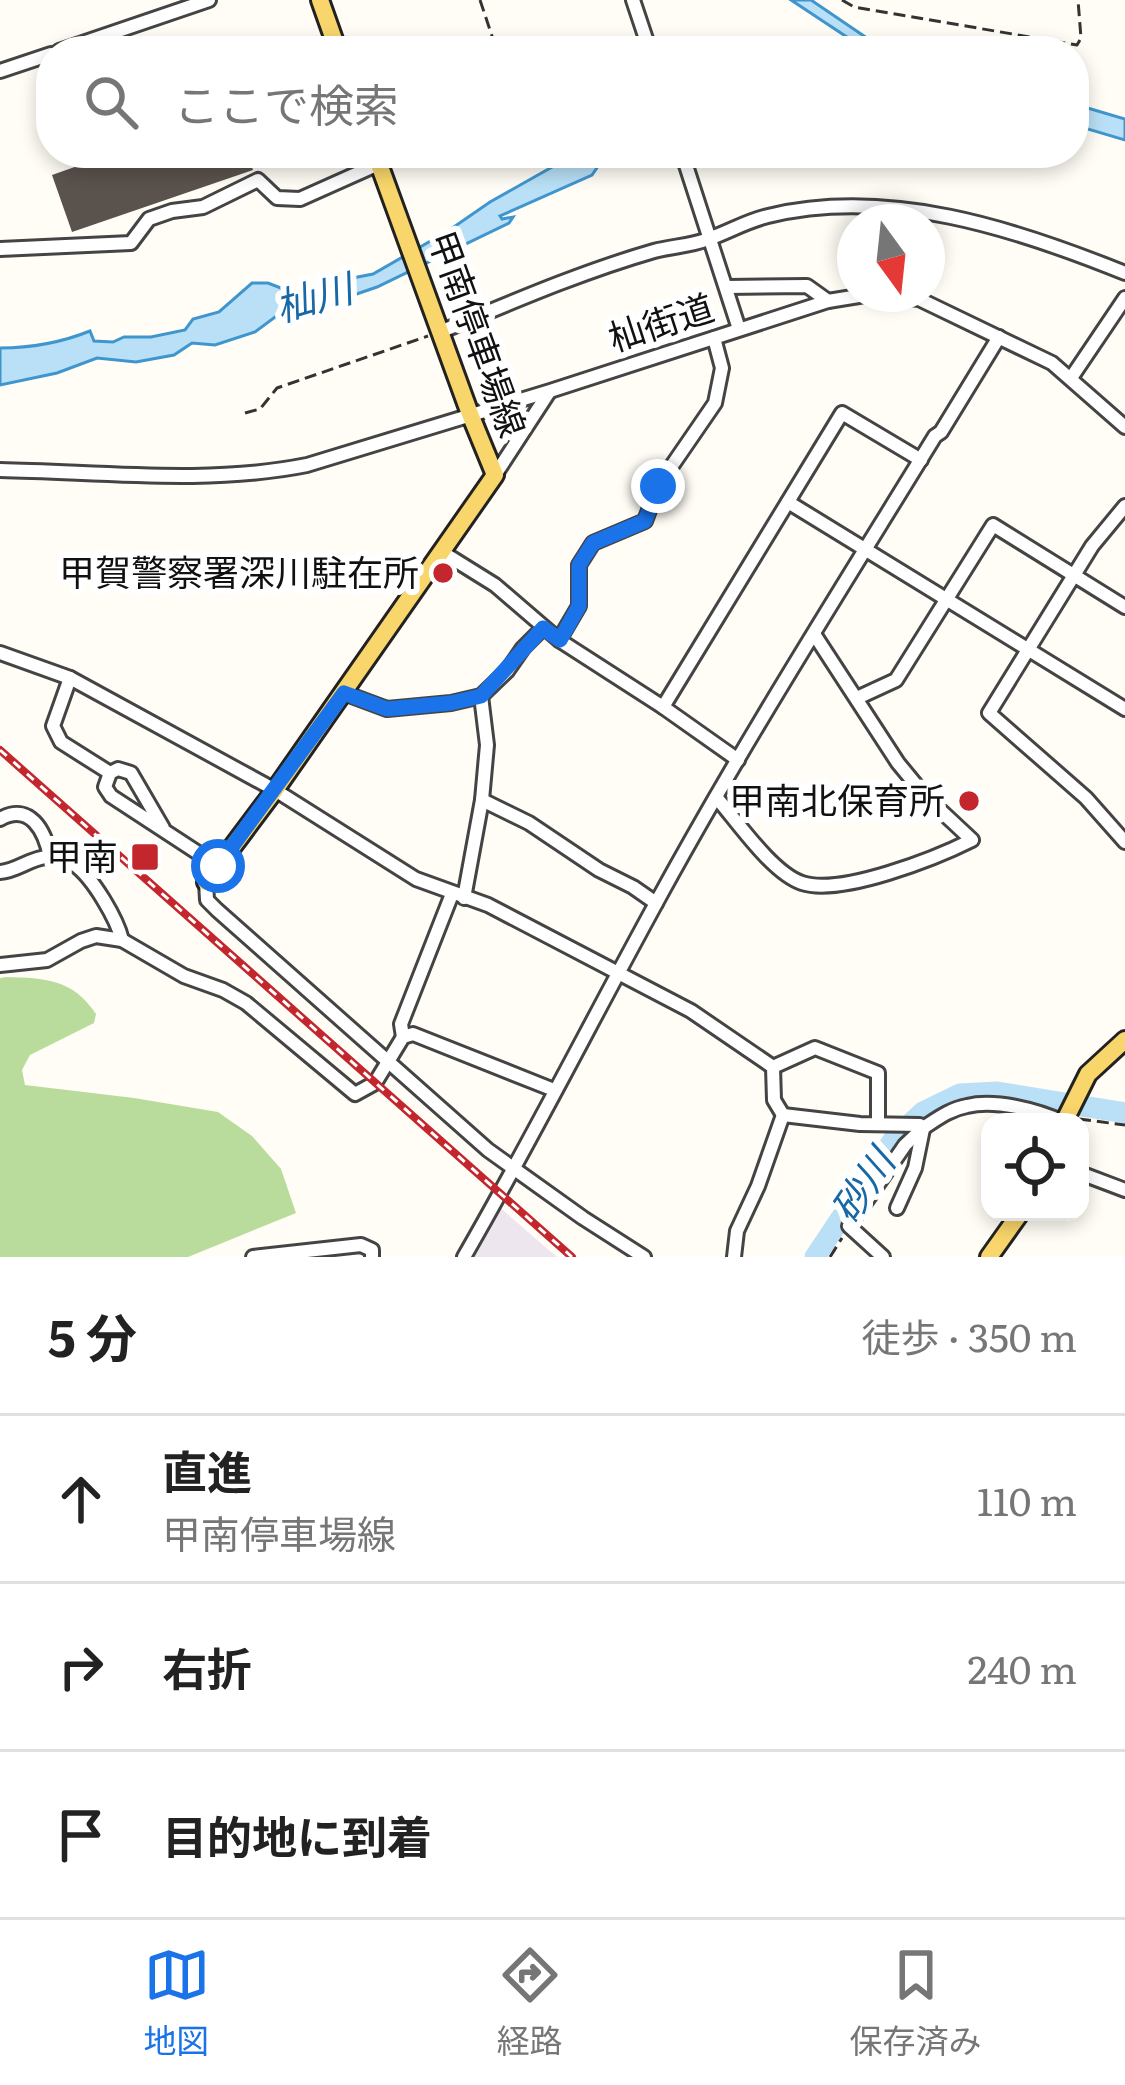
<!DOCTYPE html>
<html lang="ja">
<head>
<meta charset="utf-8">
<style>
  body { margin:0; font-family:Literata,"Noto Sans JP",serif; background:#f2f2f2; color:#222 }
  .controls { position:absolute; right:36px; bottom:36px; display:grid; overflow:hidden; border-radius:24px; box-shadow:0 6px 18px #0003 }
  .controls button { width:108px; height:108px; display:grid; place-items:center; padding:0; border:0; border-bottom:3px solid #e0e0e0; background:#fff; color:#222; font:60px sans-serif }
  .compass { position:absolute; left:837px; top:204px; width:108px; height:108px; border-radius:50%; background:#fff; box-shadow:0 6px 18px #0003; rotate:165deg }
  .stop { position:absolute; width:36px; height:36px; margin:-27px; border:9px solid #1a73e8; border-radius:50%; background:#fff }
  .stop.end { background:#1a73e8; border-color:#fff; box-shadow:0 3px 12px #0008 }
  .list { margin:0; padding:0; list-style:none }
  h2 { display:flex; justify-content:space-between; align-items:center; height:156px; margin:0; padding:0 48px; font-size:51px }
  h2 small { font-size:39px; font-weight:400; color:#767676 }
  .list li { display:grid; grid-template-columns:78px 1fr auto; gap:36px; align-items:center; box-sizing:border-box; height:168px; padding:0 48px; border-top:3px solid #e0e0e0 }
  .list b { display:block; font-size:45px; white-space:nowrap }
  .list p { margin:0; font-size:39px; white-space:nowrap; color:#767676 }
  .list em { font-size:39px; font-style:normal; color:#767676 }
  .icon { flex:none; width:66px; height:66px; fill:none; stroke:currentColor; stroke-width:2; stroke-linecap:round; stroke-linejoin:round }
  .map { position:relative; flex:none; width:1125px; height:1257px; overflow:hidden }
  .search { position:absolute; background:#fff; box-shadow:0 6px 18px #0003; left:36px; right:36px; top:36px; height:132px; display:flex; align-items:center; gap:30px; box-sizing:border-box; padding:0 42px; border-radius:48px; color:#767676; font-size:45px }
  .sheet { height:660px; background:#fff }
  nav { display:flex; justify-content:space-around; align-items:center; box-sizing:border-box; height:168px; border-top:3px solid #e0e0e0; background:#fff; font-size:33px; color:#767676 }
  nav a { display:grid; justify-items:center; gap:6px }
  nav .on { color:#1a73e8 }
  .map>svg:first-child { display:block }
  .industrial { fill:#eee6ef }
  .forest { fill:#b9dc9c }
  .water { fill:#b9e0f7; stroke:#3f96cf; stroke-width:3 }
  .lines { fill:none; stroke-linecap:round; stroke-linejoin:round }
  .river { stroke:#b9e0f7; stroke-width:21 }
  .building { fill:#5a524d }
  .minor-casing { stroke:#444; stroke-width:18 }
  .major-casing { stroke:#222; stroke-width:22 }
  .path { stroke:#333; stroke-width:3; stroke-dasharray:12 6; stroke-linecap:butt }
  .minor { stroke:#fff; stroke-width:12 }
  .major { stroke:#f9d66b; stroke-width:16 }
  .rail-casing { stroke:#c4262e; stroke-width:8 }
  .rail { stroke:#fff; stroke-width:3; stroke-dasharray:9; stroke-linecap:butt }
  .route { stroke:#1a73e8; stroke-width:15 }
  .poi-dot { fill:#c4262e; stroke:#fff; stroke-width:4.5 }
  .labels { text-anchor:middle; stroke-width:12; stroke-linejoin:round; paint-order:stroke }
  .street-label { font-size:36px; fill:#111; stroke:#fff }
  .poi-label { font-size:36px; fill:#111; stroke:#fff; text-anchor:end }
  .water-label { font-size:39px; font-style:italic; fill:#1768a6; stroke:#fff }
</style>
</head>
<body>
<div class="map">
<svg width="1125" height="1257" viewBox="0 0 1125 1257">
  <rect width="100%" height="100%" fill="#fffdf5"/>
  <polygon class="industrial" points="498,1206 557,1257 469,1257"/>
  <path class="forest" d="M 6,977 C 45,978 73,979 96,1014 L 94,1023 L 30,1055 L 22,1070 L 25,1085 L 134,1098 L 218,1112 L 252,1136 L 281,1169 L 296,1213 L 188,1257 L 0,1257 L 0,978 Z"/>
  <g class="water">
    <polygon points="791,0 811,0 886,51 868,51"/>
    <polygon points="1074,104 1125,119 1125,140 1074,125"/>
    <path d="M 577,153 L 617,153 L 601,162 L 592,175 L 500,216 L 502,219 L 513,217 L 509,223 L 377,287 L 348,297 L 294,303 L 255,332 L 215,345 L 192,343 L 174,355 L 136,362 L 97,358 L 57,373 L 0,385 L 0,348 C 32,348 60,343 90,331 L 94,341 L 113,342 L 124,337 L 151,337 L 185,330 L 193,319 L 219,312 L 252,283 L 268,283 L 286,290 L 304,292 L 327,283 L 373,274 L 448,231 L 490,202 Z"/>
  </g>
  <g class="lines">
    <polyline class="river" points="815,1257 893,1140 923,1112 960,1094 997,1092 1125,1113"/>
  </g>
  <polygon class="building" points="142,153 247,153 253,170 72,232 52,175 103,157 106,165"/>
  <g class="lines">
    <defs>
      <g id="minor">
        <polyline points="633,0 650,51"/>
        <polyline points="59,51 209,0"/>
        <polyline points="0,71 51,54"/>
        <polyline points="682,153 739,329"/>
        <polyline points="0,249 131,243 149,219 172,211 203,207 258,180 277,198 300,199 403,153"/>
        <polyline points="727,287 807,286 828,301"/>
        <polyline points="876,294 919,299 1052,363 1125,427"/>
        <path d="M 440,332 C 510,303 581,272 654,251 C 672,246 691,246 708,239 C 729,232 746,221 768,216 C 888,187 1014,228 1125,273"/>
        <polyline points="1071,378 1125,298"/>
        <path d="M 0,470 C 102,472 207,485 307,465 L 550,391 L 828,301 L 871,294"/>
        <polyline points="495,475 549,392"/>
        <polyline points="788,502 1125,709"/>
        <polyline points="1125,506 1092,546 989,713 1086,798 1125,842"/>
        <polyline points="442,552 495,585 559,640 663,707 738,760"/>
        <polyline points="559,640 579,606 579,565 593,543 645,521 658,486 715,403 722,368 714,338"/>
        <polyline points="0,653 70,678 275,790 416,879 488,905 691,1011 773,1067 774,1100 783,1115"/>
        <polyline points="70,678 53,726 61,742 110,773"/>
        <polyline points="344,693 387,709 451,703 481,696 507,671 523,648 543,628"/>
        <polyline points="857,698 896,680 993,525 1125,607"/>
        <polyline points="663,707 842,413 921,460"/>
        <path d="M 716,797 C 737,821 772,873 802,883 C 841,896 936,858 972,840 L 926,797 L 898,763 L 814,634"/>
        <polyline points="482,800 529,823 599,870 633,887 656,903"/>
        <path d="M 0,819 C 30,802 45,831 50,857"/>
        <polyline points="163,828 131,773 118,769 110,773 105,787 111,796 218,866"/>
        <path d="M 0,872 C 17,871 30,858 47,857 C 56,857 67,859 75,865 C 93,878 117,919 122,940"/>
        <polyline points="206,882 207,900 217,910 488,1150 583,1218 644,1257"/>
        <polyline points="464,898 482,800 487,745 481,696"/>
        <polyline points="0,965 47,960 81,941 96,936 122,940 184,976 223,990 246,1003 355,1094 375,1083 403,1037 413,1034 554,1090"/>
        <polyline points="403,1037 401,1024 452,894"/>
        <polyline points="773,1067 815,1048 878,1073 878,1124"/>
        <path d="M 783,1115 L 860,1124 L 920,1125 L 923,1128 C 937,1119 950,1109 967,1106 C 995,1099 1037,1110 1063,1122"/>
        <polyline points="1080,1173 1125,1190"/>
        <polyline points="897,1208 915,1168 923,1129"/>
        <polyline points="253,1257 361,1245 372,1250 372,1257"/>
        <path d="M 464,1257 C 531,1141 591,1022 655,905 C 742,745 840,591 935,436 L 941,432 L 999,337"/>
        <polyline points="734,1257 737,1231 758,1186 783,1115"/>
        <polyline points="883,1257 849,1226 905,1145 923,1128"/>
      </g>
      <g id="major">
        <polyline points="320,0 338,51"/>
        <polyline points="206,882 275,790 495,475 470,414 375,153"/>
        <polyline points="1064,1122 1088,1074 1125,1040"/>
        <polyline points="989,1257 1021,1212"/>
      </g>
    </defs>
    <use href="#minor" class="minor-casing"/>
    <use href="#major" class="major-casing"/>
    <g class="path">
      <polyline points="480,0 497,51"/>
      <polyline points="842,0 854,7 1077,45 1081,38 1078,0"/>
      <polyline points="245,413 260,409 277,388 428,336"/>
      <polyline points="1079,1119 1125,1125"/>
      <polyline points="830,1257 842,1238"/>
    </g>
    <use href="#minor" class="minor"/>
    <use href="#major" class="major"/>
    <defs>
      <polyline id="rail" points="0,750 572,1257"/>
    </defs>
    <use href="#rail" class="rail-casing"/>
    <use href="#rail" class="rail"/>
  </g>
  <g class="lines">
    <polyline class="route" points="218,866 344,693 387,709 451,703 481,696 543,628 560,640 579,606 579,565 593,543 645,521 658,486"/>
  </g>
  <g class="poi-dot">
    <circle cx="443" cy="573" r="12"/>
    <circle cx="969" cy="801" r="12"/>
    <rect x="130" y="842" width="30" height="30" rx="6"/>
  </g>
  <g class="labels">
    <g class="street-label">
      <text transform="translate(661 323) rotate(-18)" y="13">杣街道</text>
      <text transform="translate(477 334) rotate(70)" y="13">甲南停車場線</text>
    </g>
    <g class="poi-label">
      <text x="419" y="586">甲賀警察署深川駐在所</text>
      <text x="945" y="814">甲南北保育所</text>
      <text x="118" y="870">甲南</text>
    </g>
    <g class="water-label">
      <text transform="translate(314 298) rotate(-16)" y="14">杣川</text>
      <text transform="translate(863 1186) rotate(-56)" y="14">砂川</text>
    </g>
  </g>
</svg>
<div class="controls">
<button><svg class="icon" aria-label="locate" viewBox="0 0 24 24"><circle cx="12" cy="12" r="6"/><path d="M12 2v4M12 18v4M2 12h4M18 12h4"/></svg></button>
</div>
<svg class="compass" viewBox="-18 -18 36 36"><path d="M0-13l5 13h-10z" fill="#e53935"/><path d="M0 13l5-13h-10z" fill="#767676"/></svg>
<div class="stop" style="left:218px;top:866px"></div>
<div class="stop end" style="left:658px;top:486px"></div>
<div class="search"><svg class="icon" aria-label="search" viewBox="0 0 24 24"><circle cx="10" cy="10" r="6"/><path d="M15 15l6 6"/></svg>ここで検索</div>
</div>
<section class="sheet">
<h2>5 分<small>徒歩 · 350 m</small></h2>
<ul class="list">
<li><svg class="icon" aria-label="ahead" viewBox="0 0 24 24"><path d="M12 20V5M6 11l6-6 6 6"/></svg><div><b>直進</b><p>甲南停車場線</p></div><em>110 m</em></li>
<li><svg class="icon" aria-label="right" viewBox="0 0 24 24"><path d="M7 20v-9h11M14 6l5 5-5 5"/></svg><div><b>右折</b></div><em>240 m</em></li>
<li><svg class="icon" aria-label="arrive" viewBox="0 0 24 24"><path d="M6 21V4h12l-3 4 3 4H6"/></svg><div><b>目的地に到着</b></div></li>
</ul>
</section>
<nav>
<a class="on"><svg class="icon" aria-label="map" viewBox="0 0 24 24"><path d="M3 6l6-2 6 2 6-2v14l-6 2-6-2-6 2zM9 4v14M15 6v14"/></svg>地図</a>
<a><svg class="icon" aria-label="directions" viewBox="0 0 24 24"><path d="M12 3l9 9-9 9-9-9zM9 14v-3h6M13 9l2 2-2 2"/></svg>経路</a>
<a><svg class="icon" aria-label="saved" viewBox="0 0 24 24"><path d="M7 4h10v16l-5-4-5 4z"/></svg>保存済み</a>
</nav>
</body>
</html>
